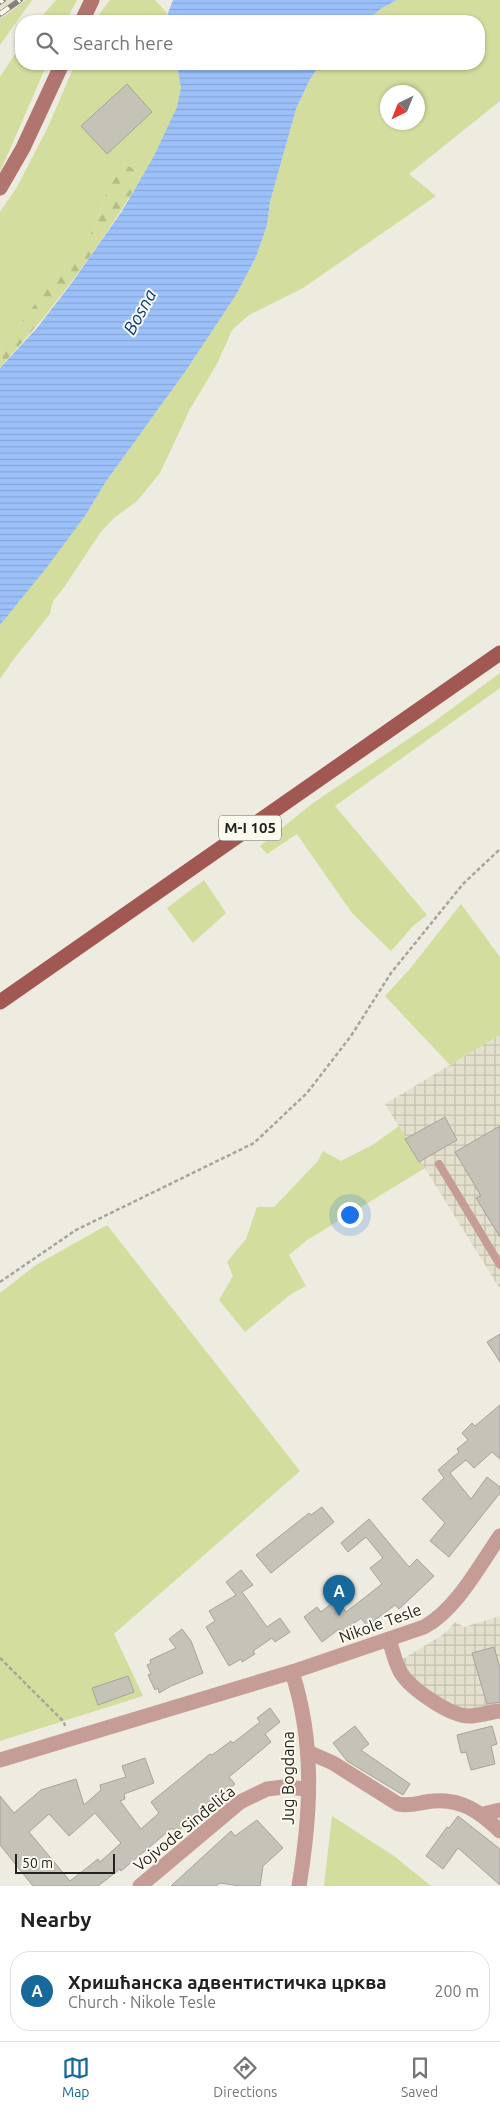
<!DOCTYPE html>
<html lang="en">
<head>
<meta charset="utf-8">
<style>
  body { margin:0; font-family:Ubuntu,sans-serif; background:#f6f6f6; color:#202124 }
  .compass { position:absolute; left:380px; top:85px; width:45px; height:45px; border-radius:50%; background:#fff; box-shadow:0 1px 4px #0004; rotate:223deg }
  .scale { position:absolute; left:15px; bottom:12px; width:100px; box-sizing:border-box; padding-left:5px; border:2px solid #24231f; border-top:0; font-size:14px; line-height:18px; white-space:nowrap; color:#24231f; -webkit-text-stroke:4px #fcf9ee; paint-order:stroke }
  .you { position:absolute; left:349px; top:1214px; width:18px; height:18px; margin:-12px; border:4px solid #fff; border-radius:50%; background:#1a73e8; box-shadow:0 0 0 8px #1a73e833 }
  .badge { display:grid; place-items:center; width:32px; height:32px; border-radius:50%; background:#18699b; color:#fff; font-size:16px; font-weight:700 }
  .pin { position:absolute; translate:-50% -41px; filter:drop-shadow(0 1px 2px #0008) }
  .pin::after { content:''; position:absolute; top:26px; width:18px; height:15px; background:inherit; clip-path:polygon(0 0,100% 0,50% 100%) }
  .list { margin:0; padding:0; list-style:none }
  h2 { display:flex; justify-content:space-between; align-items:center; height:65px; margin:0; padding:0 20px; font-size:21px }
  h2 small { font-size:16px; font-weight:400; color:#757577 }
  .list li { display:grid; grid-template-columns:32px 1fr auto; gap:15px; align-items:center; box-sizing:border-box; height:80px; margin:0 10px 10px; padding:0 10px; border:1px solid #e0e0e0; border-radius:20px }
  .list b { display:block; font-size:19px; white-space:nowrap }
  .list p { margin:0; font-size:16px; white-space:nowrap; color:#757577 }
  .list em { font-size:16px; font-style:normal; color:#757577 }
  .icon { flex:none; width:28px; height:28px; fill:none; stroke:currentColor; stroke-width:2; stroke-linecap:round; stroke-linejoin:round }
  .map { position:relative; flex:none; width:500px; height:1886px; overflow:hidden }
  .search { position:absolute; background:#fff; box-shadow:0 1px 4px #0004; left:15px; right:15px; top:15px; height:55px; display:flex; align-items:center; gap:12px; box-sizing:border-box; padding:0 18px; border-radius:20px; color:#757577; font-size:19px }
  .sheet { height:155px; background:#fff }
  nav { display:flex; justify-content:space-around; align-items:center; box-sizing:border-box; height:70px; border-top:1px solid #e0e0e0; background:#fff; font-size:14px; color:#757577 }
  nav a { display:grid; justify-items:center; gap:2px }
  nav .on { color:#18699b }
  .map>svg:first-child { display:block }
  .built { fill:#e4e0ce }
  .industrial { fill:url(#industrial-grid) }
  .grass { fill:#d3dd9d; fill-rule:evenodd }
  .forest { fill:url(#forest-firs) }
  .water { fill:url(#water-rules) }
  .building { fill:#c5c2b8; stroke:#a6a39a; fill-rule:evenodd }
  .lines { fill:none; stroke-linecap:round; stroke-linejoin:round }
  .path { stroke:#a6a49c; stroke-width:2.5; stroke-dasharray:4 2.5; stroke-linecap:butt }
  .service { stroke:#c69c97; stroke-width:8 }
  .minor { stroke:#c69c97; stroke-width:15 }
  .tertiary { stroke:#c69c97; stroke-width:15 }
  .secondary { stroke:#b1756f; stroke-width:15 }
  .primary { stroke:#a15852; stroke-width:15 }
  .rail-casing { stroke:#84827b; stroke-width:5.5 }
  .rail { stroke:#fcf9ee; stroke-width:4; stroke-dasharray:11; stroke-linecap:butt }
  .labels { text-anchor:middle; stroke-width:4; stroke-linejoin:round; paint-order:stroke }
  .shield { fill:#fcf9ee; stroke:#65635d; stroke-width:1 }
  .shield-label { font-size:15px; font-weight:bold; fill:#24231f }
  .street-label { font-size:16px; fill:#24231f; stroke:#fcf9ee }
  .water-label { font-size:18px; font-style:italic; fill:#003c8b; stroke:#fcf9ee }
</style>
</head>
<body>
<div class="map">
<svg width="500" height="1886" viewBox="0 0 500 1886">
  <defs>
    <pattern id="industrial-grid" width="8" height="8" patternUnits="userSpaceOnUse" patternTransform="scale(1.25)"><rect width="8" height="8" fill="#e4e0ce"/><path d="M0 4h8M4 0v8" fill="none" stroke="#c3c0b0"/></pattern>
    <pattern id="forest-firs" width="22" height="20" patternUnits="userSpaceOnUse" patternTransform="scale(1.25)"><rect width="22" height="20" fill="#d3dd9d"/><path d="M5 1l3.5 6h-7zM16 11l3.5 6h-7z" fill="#b5bd87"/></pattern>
    <pattern id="water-rules" width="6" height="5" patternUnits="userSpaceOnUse" patternTransform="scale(1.25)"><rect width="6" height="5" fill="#9cc1fa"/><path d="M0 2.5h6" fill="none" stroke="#86a6d6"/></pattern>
  </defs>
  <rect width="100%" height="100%" fill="#eeebe1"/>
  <polygon class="built" points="0,0 27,0 0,19"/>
  <g class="industrial">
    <polygon points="500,1035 500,1289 385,1104"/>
    <polygon points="500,1616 500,1706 470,1711 457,1710 411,1677 401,1660 444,1634 455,1622 464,1627"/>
  </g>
  <g class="grass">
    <polygon points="27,0 32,0 0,45 0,19"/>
    <polygon points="56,0 77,0 66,21 38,21"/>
    <polygon points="110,0 155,0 167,13 165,21 94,21"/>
    <path d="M 397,0 L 500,0 L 500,101 L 409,174 L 436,196 L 303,288 L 249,315 L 232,330 L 218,362 L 190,409 L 160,473 L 137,501 L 114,518 L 100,533 L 65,586 L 53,601 L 50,614 L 13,660 L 0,679 L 0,625 L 85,516 L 107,480 L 185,372 L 236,295 L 256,257 L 267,225 L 270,202 L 296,109 L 310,79 L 321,64 L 479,64 L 479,21 L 366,21 L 382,8 ZM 388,92 L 418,92 L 418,122 L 388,122 Z"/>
    <polygon points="21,45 21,64 47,64 0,172 0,77"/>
    <path d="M 75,64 L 177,64 C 178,71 180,79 181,87 C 182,108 155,156 143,175 L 124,163 L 107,190 L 94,229 L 72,255 L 1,349 L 2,365 L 0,368 L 0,212 L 17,187 L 48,127 Z"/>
    <polygon points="500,673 500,688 335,806 427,915 413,926 391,951 352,913 297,834 267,854 260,846 313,803 435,721"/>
    <polygon points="204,880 226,913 193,943 167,908"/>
    <polygon points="461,904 500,957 500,1035 450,1065 385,996 409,970"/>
    <polygon points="399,1126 425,1168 307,1240 289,1255 306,1286 291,1294 245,1332 219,1300 233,1276 227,1262 246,1239 257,1207 274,1207 318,1161 323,1151 341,1161 374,1144"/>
    <polygon points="107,1225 300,1471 114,1634 143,1696 0,1741 0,1293 36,1265"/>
    <polygon points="332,1816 394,1856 431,1886 324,1886"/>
  </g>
  <path class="forest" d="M 124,163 L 143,175 C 102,243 56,307 2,365 L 1,349 L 72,255 L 94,229 L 107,190 Z"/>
  <g class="water">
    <polygon points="173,0 397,0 382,8 366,21 165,21"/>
    <polygon points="177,64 321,64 310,79 296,109 270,202 267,225 256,257 236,295 185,372 107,480 85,516 47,567 0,625 0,368 37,328 71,284 122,211 154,156 177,107 181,88"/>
  </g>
  <g class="building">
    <polygon points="127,84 152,112 107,154 81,126"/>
    <polygon points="445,1117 457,1140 419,1162 405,1139"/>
    <polygon points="500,1126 500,1237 476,1198 481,1196 455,1152"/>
    <polygon points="500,1334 500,1362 487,1342"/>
    <polygon points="500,1405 500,1459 492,1452 474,1468 466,1460 450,1473 471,1499 487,1477 500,1487 500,1493 449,1557 430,1541 445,1523 422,1499 444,1478 438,1470 459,1452 457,1449 468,1440 462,1433 472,1423 475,1426"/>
    <polygon points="322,1507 334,1522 271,1573 256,1555 309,1513 311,1515"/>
    <polygon points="369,1519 409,1567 417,1559 434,1576 399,1609 395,1605 367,1626 361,1618 342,1633 339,1629 322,1642 304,1617 317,1607 321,1612 337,1599 346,1612 382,1584 370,1568 383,1558 366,1537 348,1552 341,1543"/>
    <polygon points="241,1570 253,1585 242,1592 267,1627 280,1618 290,1632 275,1642 272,1638 253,1651 255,1654 242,1662 241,1659 229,1666 206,1627 215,1621 209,1611 236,1595 226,1582"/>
    <polygon points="182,1629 191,1641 203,1673 171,1686 159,1693 158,1688 155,1690 148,1675 151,1674 147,1665 151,1663 150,1660 176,1648 169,1639"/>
    <polygon points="494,1647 500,1668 500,1702 487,1704 472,1653"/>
    <polygon points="128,1676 134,1692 98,1705 92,1688"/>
    <path d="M 270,1708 L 280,1722 L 265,1734 L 271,1742 L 229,1777 L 235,1784 L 176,1833 L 172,1828 L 121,1871 L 120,1869 L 98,1886 L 33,1886 L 0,1845 L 0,1796 L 14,1813 L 41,1790 L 76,1779 L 84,1805 L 101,1790 L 100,1785 L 126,1777 L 122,1766 L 145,1758 L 154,1783 L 124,1794 L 125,1799 L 120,1801 L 141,1829 L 159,1813 L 151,1802 L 210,1754 L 212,1755 L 231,1741 L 233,1743 L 260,1722 L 257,1718 ZM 95,1813 L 121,1843 L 100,1862 L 98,1859 L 70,1881 L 29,1832 L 49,1814 L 69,1836 Z"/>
    <polygon points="355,1726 369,1744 361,1750 410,1784 403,1795 347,1761 333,1743"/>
    <polygon points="492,1726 497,1744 491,1746 495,1764 471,1770 466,1752 461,1753 457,1735"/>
    <polygon points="458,1816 500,1849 500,1885 458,1848 443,1869 426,1856 447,1827 449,1828"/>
    <polygon points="257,1820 283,1848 263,1866 260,1886 240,1886 220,1883 216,1886 171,1886 231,1831 235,1836"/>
  </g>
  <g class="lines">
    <g class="path">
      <polyline points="0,1282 76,1230 254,1143 307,1093 351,1036 391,973 463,884 500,849"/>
      <polyline points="0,1658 64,1722 65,1726"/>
    </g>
    <polyline class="service" points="439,1164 500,1265"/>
    <g class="minor">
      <path d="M 389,1640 C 393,1651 395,1663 401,1673 C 411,1689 450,1716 469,1716 C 479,1716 490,1712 500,1711"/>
      <path d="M 308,1752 L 333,1763 L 398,1804 C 412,1807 420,1802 433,1801 C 462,1798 481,1813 500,1831"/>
      <polyline points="483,1814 500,1810"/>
      <polyline points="140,1886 240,1802 267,1789 284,1787 308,1789"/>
    </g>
    <g class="tertiary">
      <path d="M 292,1672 C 315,1743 311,1813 299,1886"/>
      <path d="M 0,1760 L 292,1672 L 424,1627 C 456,1610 479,1566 500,1536"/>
    </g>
    <g class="secondary">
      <polyline points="82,21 92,0"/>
      <polyline points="0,188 23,148 62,64"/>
    </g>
    <polyline class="primary" points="0,1002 500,653"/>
    <defs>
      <g id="rail">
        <polyline points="0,2 3,0"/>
        <polyline points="0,14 20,0"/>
      </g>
    </defs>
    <use href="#rail" class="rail-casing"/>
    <use href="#rail" class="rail"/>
  </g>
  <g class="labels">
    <rect class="shield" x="219" y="815.5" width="62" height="25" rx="4"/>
    <g class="shield-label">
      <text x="250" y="833">M-I 105</text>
    </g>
    <g class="street-label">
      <text transform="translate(380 1623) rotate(-20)" y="6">Nikole Tesle</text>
      <text transform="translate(288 1778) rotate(-90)" y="6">Jug Bogdana</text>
      <text transform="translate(184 1828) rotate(-39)" y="6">Vojvode Sinđelića</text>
    </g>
    <g class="water-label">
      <text transform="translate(140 312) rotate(-61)" y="6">Bosna</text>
    </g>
  </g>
</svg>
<svg class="compass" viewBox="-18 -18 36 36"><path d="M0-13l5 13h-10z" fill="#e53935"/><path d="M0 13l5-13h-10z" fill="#757577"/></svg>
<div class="scale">50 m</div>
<div class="you"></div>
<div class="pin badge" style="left:339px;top:1616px">A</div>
<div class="search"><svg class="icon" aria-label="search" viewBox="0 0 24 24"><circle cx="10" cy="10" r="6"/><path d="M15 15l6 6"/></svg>Search here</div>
</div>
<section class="sheet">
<h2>Nearby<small></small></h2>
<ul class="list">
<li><span class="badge">A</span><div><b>Хришћанска адвентистичка црква</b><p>Church · Nikole Tesle</p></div><em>200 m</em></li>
</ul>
</section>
<nav>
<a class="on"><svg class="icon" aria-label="map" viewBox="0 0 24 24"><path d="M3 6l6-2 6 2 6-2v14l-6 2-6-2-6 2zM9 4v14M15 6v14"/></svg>Map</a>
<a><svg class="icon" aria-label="directions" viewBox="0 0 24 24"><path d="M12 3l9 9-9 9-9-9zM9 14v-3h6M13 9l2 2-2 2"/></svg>Directions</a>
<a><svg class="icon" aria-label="saved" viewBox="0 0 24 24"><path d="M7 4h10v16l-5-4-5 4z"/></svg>Saved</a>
</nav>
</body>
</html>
